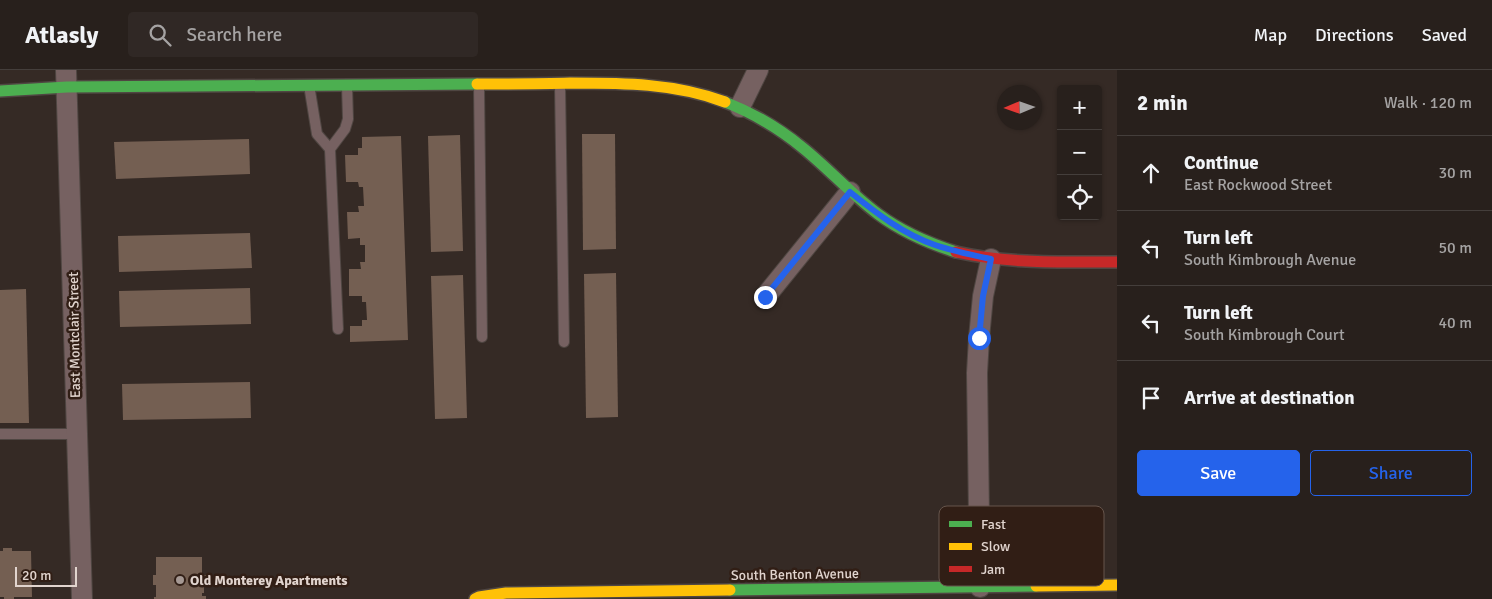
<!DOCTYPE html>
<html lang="en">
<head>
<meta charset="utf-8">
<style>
  body { margin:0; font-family:Signika,sans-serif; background:#302825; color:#f1f3f6 }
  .controls { position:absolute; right:15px; top:15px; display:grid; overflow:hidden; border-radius:5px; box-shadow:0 1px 4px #0004 }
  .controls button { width:45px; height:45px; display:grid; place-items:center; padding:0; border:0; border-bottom:1px solid #443e3b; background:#28201c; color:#f1f3f6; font:25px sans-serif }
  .compass { position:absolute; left:997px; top:15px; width:45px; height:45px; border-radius:50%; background:#28201c; box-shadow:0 1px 4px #0004; rotate:268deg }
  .scale { position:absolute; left:15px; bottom:12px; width:62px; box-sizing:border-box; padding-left:5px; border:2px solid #e1d4ce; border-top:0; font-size:14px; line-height:18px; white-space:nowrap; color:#e1d4ce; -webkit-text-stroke:4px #311e15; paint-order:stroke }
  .stop { position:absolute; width:15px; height:15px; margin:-11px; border:4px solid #2563eb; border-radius:50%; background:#fff }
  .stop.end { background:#2563eb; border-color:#fff; box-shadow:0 1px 5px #0008 }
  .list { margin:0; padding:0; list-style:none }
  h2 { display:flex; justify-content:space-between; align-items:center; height:65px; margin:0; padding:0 20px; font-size:21px }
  h2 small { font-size:16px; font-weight:400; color:#a5a3a3 }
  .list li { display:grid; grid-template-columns:32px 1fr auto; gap:15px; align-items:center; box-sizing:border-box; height:75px; padding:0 20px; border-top:1px solid #443e3b }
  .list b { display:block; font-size:19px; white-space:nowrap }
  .list p { margin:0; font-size:16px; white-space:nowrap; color:#a5a3a3 }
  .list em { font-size:16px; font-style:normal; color:#a5a3a3 }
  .actions { display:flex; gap:10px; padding:15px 20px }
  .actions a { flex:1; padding:11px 0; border:1px solid #2563eb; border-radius:5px; text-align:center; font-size:18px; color:#2563eb }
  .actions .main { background:#2563eb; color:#fff }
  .icon { flex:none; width:28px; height:28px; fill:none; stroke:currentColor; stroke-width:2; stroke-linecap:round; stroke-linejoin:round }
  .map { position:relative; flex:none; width:1117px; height:529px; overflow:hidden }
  header { display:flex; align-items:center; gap:30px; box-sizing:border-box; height:70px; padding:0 25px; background:#28201c; border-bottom:1px solid #443e3b }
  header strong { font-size:24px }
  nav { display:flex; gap:28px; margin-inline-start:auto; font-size:18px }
  .search { width:350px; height:45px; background:#302825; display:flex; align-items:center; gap:12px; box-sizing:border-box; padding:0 18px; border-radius:5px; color:#a5a3a3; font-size:19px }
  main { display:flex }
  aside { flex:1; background:#28201c }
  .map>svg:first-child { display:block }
  .building { fill:#745f52 }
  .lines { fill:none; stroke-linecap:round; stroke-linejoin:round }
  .lane-casing { stroke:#4f4642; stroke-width:12 }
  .street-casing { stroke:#4f4642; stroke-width:22 }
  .fast-casing { stroke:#4f4642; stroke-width:14 }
  .slow-casing { stroke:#4f4642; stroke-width:14 }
  .jam-casing { stroke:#4f4642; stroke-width:14 }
  .lane { stroke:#766161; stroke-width:10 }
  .street { stroke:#766161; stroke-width:20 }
  .fast { stroke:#4caf50; stroke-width:11 }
  .slow { stroke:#ffc107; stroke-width:11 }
  .jam { stroke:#c62828; stroke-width:11 }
  .route { stroke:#2563eb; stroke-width:6 }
  .poi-dot { fill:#a59893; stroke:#311e15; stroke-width:2 }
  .labels { text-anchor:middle; stroke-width:5; stroke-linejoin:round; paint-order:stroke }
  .street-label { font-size:14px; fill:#e1d4ce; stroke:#311e15 }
  .poi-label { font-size:14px; font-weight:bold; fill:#e1d4ce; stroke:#311e15; text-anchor:start }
  .key { fill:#311e15; stroke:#66554c; stroke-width:1 }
  .key-label { font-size:14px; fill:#e1d4ce }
</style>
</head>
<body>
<header>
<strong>Atlasly</strong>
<div class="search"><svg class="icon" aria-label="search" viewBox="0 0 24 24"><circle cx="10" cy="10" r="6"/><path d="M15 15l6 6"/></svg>Search here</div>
<nav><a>Map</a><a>Directions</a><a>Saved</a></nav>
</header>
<main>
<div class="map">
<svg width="1117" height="529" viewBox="0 0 1117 529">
  <rect width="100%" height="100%" fill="#352a25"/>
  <g class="building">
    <polygon points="582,64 615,64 616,179 583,180"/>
    <polygon points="460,65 463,181 431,182 428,66"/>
    <polygon points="401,66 408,270 350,272 350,256 362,256 362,250 367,250 366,232 362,232 362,226 349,226 349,199 361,199 360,192 365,192 365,175 360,175 360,168 348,169 347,142 359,142 358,136 364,136 363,117 359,117 358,112 346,112 345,85 358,85 358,78 362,78 362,67"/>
    <polygon points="249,69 250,104 116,109 114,72"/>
    <polygon points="250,163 252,198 119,202 118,166"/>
    <polygon points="616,203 618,347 586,348 584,204"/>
    <polygon points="463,205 467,348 435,349 431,206"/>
    <polygon points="250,218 251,254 120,257 119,221"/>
    <polygon points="26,219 29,353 0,353 0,220"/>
    <polygon points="250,312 251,348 123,350 122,314"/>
    <polygon points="3,478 12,478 12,481 31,481 32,527 14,527 14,529 4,529 4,527 0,527 0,481 3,481"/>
    <polygon points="156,487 202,487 202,505 206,505 206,514 202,514 202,517 204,516 204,523 202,523 202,526 206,526 206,529 154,529 154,527 156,527 156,515 153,515 153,505 156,505"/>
  </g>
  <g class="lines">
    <defs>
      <g id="lane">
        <polyline points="309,15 317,64 330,79 338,259"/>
        <polyline points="560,15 564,272"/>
        <polyline points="479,16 482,267"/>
        <polyline points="330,79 345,59 348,49 347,16"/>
        <polyline points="0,364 76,364"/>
      </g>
      <g id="street">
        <polyline points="66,0 82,529"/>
        <polyline points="740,37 758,0"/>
        <polyline points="765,227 850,122"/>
        <polyline points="980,517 977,303 979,268 983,226 991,189"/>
      </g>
      <g id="fast">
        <polyline points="0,21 67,17 477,14"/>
        <path d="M 725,32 C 753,43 780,59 803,78 C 829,99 851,124 878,144 C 902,162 928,173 956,182"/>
        <polyline points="730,520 1036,516"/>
      </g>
      <g id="slow">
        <path d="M 477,14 C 508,14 539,14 570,13 C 622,13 675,13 725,32"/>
        <polyline points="1036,516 1117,515"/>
        <polyline points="475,529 479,527 506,523 730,520"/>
      </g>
      <path id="jam" d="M 956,182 C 1010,194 1063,192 1117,192"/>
    </defs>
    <use href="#lane" class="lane-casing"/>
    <use href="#street" class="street-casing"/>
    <use href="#fast" class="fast-casing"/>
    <use href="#slow" class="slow-casing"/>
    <use href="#jam" class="jam-casing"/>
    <use href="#lane" class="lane"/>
    <use href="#street" class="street"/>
    <use href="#fast" class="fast"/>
    <use href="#slow" class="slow"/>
    <use href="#jam" class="jam"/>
  </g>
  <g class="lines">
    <path class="route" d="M 765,227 L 850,122 C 876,143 903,164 935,175 C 953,181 972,185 991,189 L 983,226 L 979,268"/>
  </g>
  <circle class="poi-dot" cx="180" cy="510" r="5"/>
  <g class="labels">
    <g class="street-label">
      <text transform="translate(74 265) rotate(-91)" y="5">East Montclair Street</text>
      <text transform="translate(795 504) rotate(-1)" y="5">South Benton Avenue</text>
    </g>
    <g class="poi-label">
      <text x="190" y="515">Old Monterey Apartments</text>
    </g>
  </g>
  <rect x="939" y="436" width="165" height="80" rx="8" class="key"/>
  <rect x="949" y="451" width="23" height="6" fill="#4caf50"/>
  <rect x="949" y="473" width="23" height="7" fill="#ffc107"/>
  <rect x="949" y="496" width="23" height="6" fill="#c62828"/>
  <g class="key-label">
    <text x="981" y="459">Fast</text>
    <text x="981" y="481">Slow</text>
    <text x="981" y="504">Jam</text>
  </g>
</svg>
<div class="controls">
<button>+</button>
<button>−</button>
<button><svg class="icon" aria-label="locate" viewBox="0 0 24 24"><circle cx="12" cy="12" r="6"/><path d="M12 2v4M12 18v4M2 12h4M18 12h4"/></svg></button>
</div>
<svg class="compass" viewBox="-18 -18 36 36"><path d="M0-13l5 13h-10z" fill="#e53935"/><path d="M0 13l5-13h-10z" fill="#a5a3a3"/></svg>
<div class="scale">20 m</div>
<div class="stop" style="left:979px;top:268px"></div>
<div class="stop end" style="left:765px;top:227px"></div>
</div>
<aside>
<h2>2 min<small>Walk · 120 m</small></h2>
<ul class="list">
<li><svg class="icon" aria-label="ahead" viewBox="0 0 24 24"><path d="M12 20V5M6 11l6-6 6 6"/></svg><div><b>Continue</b><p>East Rockwood Street</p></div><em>30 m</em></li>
<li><svg class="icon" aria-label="left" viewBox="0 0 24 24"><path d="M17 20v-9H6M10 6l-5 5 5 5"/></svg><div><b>Turn left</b><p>South Kimbrough Avenue</p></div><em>50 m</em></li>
<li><svg class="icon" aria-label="left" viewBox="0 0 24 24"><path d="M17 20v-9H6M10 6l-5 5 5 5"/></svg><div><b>Turn left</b><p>South Kimbrough Court</p></div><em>40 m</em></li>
<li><svg class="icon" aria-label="arrive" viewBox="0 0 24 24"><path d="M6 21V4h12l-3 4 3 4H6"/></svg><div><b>Arrive at destination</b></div></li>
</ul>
<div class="actions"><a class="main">Save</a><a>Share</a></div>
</aside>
</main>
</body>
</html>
